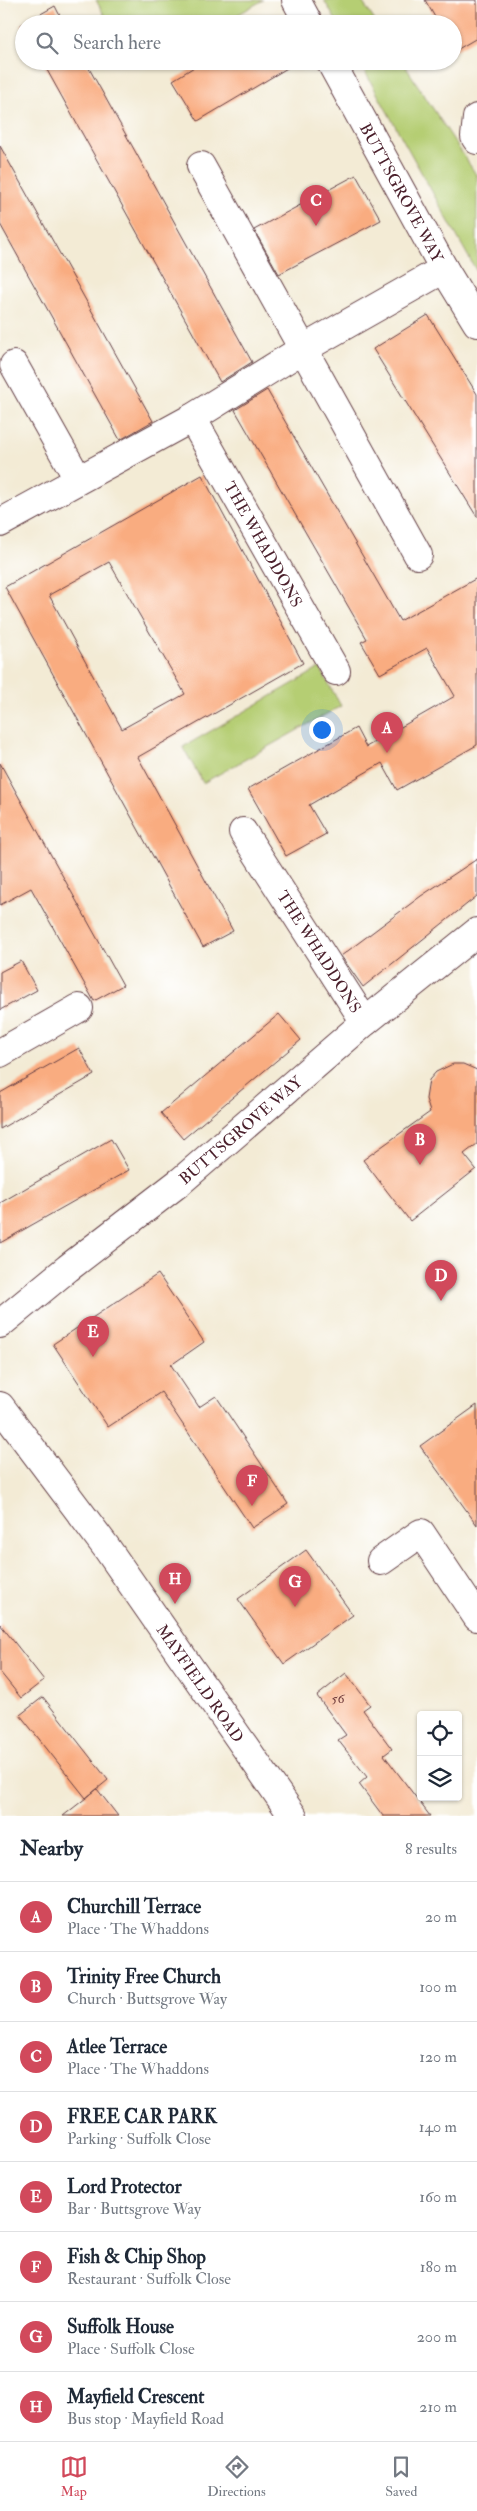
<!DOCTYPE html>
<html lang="en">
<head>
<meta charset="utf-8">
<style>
  body { margin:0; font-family:"IM FELL Double Pica",serif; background:#f2f2f3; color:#1f2937 }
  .controls { position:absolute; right:15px; bottom:15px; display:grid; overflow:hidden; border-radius:5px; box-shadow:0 1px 4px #0004 }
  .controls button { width:45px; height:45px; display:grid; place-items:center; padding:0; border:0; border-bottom:1px solid #e0e1e3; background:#fff; color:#1f2937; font:25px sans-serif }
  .you { position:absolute; left:321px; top:729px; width:18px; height:18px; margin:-12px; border:4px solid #fff; border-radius:50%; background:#1a73e8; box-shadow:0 0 0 8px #1a73e833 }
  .badge { display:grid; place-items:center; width:32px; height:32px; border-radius:50%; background:#d1495b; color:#fff; font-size:16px; font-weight:700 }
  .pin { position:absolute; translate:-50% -41px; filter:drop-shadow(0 1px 2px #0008) }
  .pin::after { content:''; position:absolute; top:26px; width:18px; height:15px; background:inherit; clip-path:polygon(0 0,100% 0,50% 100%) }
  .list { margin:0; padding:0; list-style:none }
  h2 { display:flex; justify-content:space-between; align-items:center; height:65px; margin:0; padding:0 20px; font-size:21px }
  h2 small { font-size:16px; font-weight:400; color:#747a83 }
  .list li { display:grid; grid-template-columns:32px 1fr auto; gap:15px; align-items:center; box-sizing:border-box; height:70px; padding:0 20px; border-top:1px solid #e0e1e3 }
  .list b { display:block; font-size:19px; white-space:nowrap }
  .list p { margin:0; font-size:16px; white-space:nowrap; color:#747a83 }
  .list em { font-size:16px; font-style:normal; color:#747a83 }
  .icon { flex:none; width:28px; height:28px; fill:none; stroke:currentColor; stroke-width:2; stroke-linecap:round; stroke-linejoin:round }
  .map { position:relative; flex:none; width:477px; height:1816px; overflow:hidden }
  .search { position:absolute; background:#fff; box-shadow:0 1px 4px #0004; left:15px; right:15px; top:15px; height:55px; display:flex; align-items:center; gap:12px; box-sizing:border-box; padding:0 18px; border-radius:28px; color:#747a83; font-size:19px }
  .sheet { height:625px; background:#fff }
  nav { display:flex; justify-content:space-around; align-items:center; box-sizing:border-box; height:70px; border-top:1px solid #e0e1e3; background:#fff; font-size:14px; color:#747a83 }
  nav a { display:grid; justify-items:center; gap:2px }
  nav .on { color:#d1495b }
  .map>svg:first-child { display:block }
  .green { fill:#b5ce73; stroke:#80764f }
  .building { fill:#f9ac80; fill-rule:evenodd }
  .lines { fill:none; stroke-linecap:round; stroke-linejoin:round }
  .minor-casing { stroke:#633e44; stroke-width:30 }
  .minor { stroke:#fff; stroke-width:28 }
  .labels { text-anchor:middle; stroke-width:4; stroke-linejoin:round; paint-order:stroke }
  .number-label { font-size:14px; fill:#764240 }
  .street-label { font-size:16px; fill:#4a1f2b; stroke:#fff }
</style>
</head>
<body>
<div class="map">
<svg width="477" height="1816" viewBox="0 0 477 1816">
  <rect width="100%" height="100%" fill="#fff"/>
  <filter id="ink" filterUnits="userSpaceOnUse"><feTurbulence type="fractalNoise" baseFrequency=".02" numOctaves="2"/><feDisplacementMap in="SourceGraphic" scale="10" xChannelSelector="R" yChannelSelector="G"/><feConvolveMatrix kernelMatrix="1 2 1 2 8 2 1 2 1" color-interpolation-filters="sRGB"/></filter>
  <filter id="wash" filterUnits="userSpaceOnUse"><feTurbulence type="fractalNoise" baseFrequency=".0096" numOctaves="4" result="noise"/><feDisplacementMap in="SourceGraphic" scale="20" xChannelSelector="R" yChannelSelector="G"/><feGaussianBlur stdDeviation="1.12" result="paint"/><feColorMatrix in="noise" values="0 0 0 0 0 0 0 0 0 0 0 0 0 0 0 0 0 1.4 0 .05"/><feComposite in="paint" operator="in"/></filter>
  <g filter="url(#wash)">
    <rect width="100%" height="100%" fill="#f3ebd5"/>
    <g class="green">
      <polygon points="96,0 263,0 222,24 109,24"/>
      <polygon points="324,0 361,0 377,24 338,24"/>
      <polygon points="359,61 402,61 477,176 477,272"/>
      <polygon points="320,668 341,706 203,783 183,747"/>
    </g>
    <g id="blocks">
      <g class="building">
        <polygon points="425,0 477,0 477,38 453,52 453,24 439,24"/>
        <polygon points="55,6 64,24 24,24 24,29 21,25"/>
        <polygon points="42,61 85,61 252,362 220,382"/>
        <polygon points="204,61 299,61 198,121 173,80"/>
        <polygon points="0,146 153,421 120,440 0,224"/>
        <polygon points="356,175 381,220 279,274 254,230"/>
        <polygon points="428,315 477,394 477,517 373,349"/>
        <polygon points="267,390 400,621 477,578 477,745 397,790 382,763 309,805 326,834 286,856 248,789 356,728 366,747 455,696 427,648 380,674 361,642 367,639 235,410"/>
        <path d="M 202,475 L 303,663 L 138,757 L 233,931 L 203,947 L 5,587 ZM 109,562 L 185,694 L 122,729 L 49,595 Z"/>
        <polygon points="0,763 123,985 94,1001 31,888 0,905"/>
        <polygon points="477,859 477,896 363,987 341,956 421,896"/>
        <polygon points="21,961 37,990 0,1010 0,972"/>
        <polygon points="279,1014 301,1040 183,1139 161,1113"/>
        <polygon points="79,1048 94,1075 0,1129 0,1093"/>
        <polygon points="453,1064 463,1064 477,1070 477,1144 464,1154 476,1169 410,1221 363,1160 430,1112 426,1099 429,1080 436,1072"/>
        <polygon points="111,1139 129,1170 0,1243 0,1203"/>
        <polygon points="158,1274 204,1342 171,1365 199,1407 216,1396 288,1504 252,1528 161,1392 108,1427 53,1344"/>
        <polygon points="477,1405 477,1525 420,1446"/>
        <polygon points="306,1550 353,1615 284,1664 238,1599"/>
        <polygon points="0,1624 44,1680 21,1698 0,1672"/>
        <polygon points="346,1673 370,1705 363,1710 392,1749 384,1755 430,1816 383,1816 359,1784 367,1777 338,1740 346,1735 317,1696"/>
        <polygon points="43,1697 108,1780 86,1798 20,1715"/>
        <polygon points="97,1789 118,1816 63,1816 86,1798"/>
      </g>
    </g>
  </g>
  <g filter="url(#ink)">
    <use href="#blocks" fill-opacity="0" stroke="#633e44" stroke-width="1"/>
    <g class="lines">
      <defs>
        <g id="minor">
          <polyline points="296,0 309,24"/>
          <path id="s1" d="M 330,61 L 444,269 L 477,323"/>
          <polyline points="477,118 475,137 477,140"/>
          <polyline points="201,166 418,555"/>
          <polyline points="14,365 78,479"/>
          <path id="s2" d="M 192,418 L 336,671"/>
          <polyline points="0,523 192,418 303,349 444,269"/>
          <path id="s3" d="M 243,832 L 365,1022"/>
          <polyline points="0,1053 79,1008"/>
          <path id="s4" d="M 0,1324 L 68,1268 L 181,1181 L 365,1022 L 477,932"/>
          <path id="s5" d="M 0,1406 L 106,1547 L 293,1816"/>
          <polyline points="381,1561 421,1533 477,1617"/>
        </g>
      </defs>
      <use href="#minor" class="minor-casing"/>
      <use href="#minor" class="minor"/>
    </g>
  </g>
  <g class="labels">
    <g class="number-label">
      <text x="338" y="1703">56</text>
    </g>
    <g class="street-label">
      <text dy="6" stroke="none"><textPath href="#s1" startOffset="150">BUTTSGROVE WAY</textPath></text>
      <text dy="6" stroke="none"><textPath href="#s2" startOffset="145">THE WHADDONS</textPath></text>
      <text dy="6" stroke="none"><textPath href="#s3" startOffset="142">THE WHADDONS</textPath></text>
      <text dy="6" stroke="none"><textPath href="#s4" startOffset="309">BUTTSGROVE WAY</textPath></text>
      <text dy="6" stroke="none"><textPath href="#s5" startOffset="342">MAYFIELD ROAD</textPath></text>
    </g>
  </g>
</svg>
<div class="controls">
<button><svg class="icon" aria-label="locate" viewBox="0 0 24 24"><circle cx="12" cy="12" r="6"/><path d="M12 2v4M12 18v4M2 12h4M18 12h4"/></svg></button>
<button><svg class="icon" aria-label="layers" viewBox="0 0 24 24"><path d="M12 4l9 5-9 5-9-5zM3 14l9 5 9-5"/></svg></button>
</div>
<div class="you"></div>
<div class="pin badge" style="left:387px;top:753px">A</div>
<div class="pin badge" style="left:420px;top:1165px">B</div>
<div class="pin badge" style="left:316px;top:226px">C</div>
<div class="pin badge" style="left:441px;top:1301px">D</div>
<div class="pin badge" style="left:93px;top:1357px">E</div>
<div class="pin badge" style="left:252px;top:1506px">F</div>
<div class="pin badge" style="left:295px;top:1607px">G</div>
<div class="pin badge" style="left:175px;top:1604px">H</div>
<div class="search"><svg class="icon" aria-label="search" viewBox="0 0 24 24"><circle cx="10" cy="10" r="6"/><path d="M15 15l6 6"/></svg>Search here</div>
</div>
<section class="sheet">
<h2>Nearby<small>8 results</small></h2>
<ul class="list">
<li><span class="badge">A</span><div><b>Churchill Terrace</b><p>Place · The Whaddons</p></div><em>20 m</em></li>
<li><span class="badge">B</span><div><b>Trinity Free Church</b><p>Church · Buttsgrove Way</p></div><em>100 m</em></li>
<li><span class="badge">C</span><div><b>Atlee Terrace</b><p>Place · The Whaddons</p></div><em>120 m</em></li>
<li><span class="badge">D</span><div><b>FREE CAR PARK</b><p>Parking · Suffolk Close</p></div><em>140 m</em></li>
<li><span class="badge">E</span><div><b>Lord Protector</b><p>Bar · Buttsgrove Way</p></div><em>160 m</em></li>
<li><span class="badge">F</span><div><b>Fish &amp; Chip Shop</b><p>Restaurant · Suffolk Close</p></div><em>180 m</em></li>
<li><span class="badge">G</span><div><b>Suffolk House</b><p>Place · Suffolk Close</p></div><em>200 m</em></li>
<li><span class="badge">H</span><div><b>Mayfield Crescent</b><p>Bus stop · Mayfield Road</p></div><em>210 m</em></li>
</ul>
</section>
<nav>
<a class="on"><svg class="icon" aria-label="map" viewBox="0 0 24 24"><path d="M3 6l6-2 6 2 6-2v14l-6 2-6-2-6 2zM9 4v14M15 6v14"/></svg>Map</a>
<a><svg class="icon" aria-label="directions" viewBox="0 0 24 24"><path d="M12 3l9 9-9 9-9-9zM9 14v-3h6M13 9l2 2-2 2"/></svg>Directions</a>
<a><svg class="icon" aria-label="saved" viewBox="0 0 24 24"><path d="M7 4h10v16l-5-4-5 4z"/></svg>Saved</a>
</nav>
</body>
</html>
